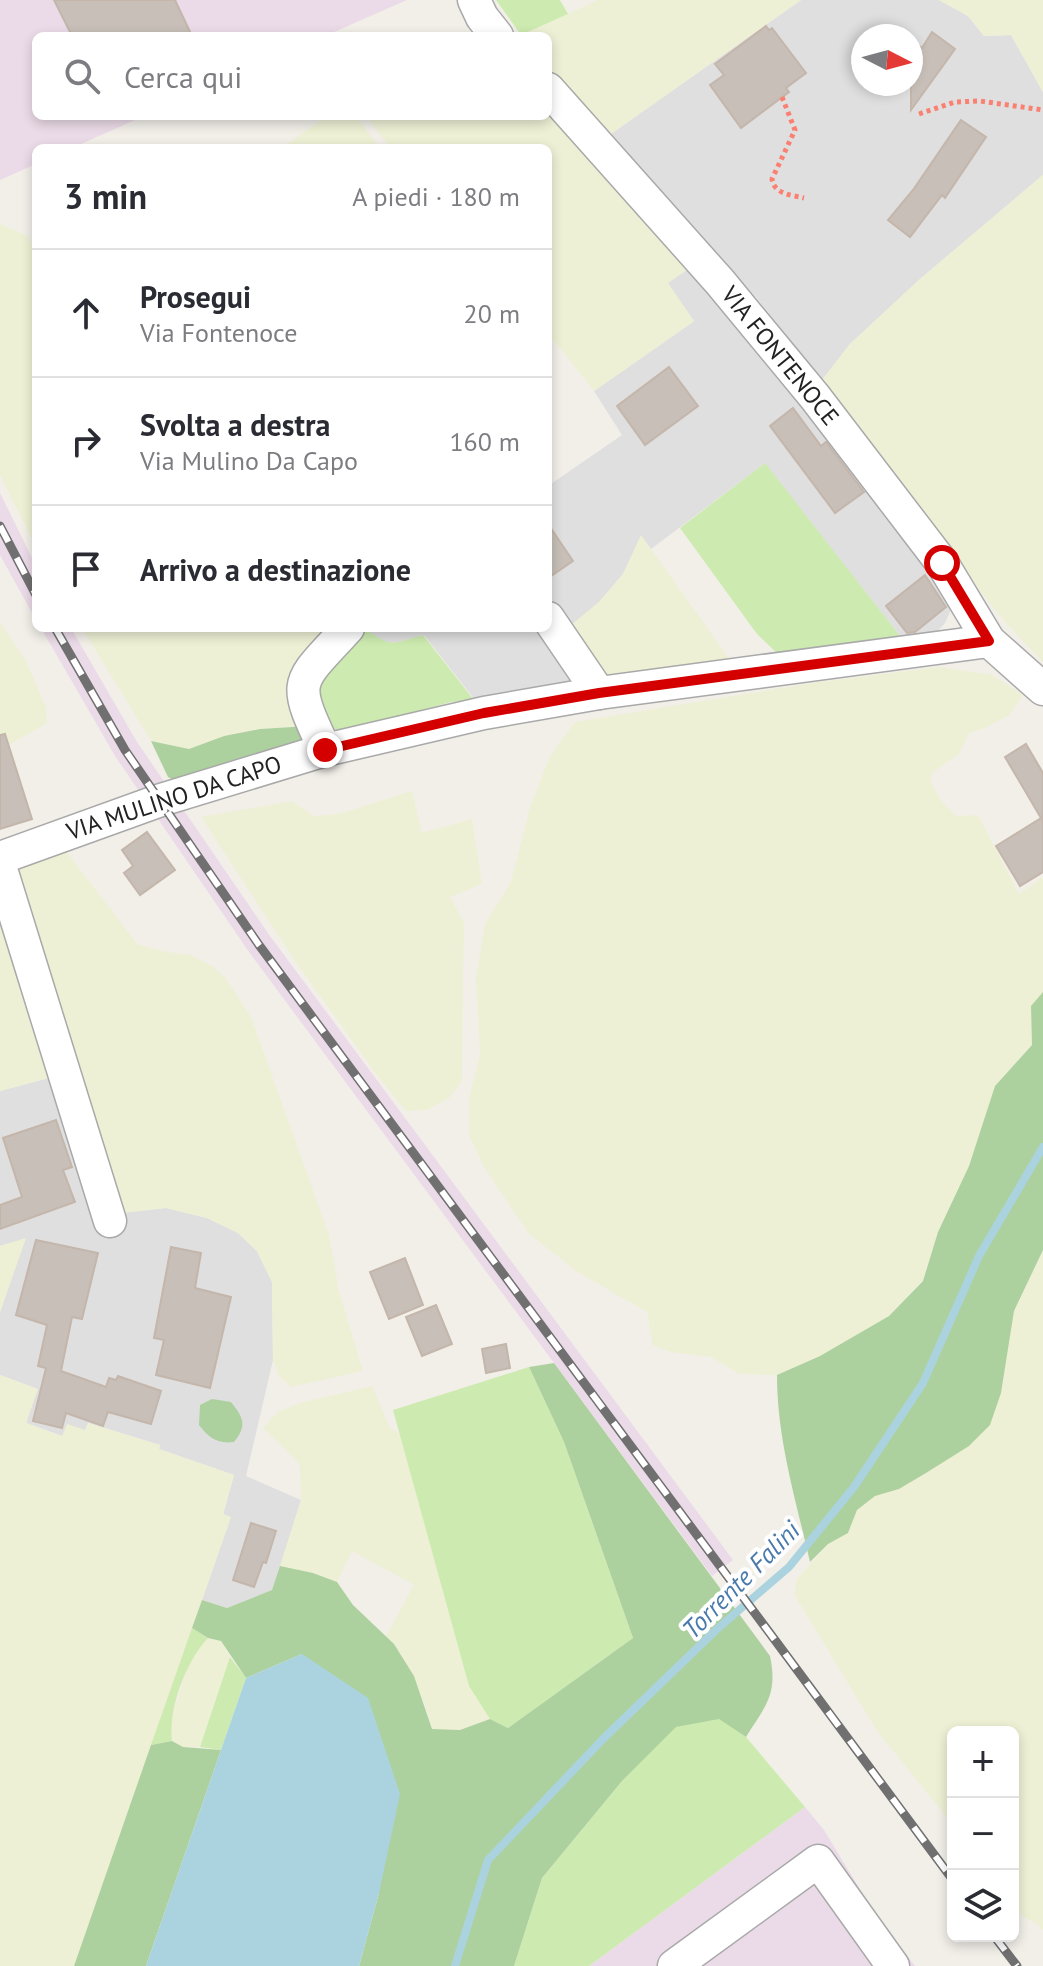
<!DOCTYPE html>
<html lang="it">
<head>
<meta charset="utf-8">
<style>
  body { margin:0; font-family:"PT Sans",sans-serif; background:#f2f2f3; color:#2b2b33 }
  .controls { position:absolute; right:24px; bottom:24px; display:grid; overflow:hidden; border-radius:12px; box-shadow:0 4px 12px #0003 }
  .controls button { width:72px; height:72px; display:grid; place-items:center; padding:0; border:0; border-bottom:2px solid #e1e1e2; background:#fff; color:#2b2b33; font:40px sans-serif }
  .compass { position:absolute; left:851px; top:24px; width:72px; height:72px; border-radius:50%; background:#fff; box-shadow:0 4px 12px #0003; rotate:96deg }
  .stop { position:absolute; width:24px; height:24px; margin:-18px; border:6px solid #d40000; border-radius:50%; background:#fff }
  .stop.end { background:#d40000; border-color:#fff; box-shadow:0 2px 8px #0008 }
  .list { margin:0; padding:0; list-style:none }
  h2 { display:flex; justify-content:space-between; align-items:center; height:104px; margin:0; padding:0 32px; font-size:34px }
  h2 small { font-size:26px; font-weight:400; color:#7c7c81 }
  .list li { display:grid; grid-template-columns:52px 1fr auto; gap:24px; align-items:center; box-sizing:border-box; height:128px; padding:0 32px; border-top:2px solid #e1e1e2 }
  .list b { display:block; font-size:30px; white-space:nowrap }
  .list p { margin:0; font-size:26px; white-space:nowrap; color:#7c7c81 }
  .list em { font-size:26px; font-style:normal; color:#7c7c81 }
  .icon { flex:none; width:44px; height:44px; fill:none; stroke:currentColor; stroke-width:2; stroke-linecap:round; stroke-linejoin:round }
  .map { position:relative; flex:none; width:1043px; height:1966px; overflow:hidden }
  .search { position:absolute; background:#fff; box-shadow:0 4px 12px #0003; left:32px; top:32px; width:520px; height:88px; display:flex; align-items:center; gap:20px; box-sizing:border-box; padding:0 28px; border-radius:12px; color:#7c7c81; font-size:30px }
  .panel { position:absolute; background:#fff; box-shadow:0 4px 12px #0003; left:32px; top:144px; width:520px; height:488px; border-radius:12px }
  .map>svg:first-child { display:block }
  .residential { fill:#e0dfdf; fill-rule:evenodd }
  .industrial { fill:#ebdbe8 }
  .farmland { fill:#eef0d5 }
  .grass { fill:#cdebb0 }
  .forest { fill:#add19e }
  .water { fill:#aad3df }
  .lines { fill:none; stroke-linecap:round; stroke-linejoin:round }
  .stream { stroke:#aad3df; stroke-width:8 }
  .building { fill:#c7bfb8; stroke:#c4b6ab; stroke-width:2 }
  .minor-casing { stroke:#a9a9a9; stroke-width:35 }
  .path { stroke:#fa8072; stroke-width:5; stroke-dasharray:4 4; stroke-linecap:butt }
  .minor { stroke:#fff; stroke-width:32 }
  .rail-casing { stroke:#707070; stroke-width:9 }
  .rail { stroke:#fff; stroke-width:6; stroke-dasharray:18; stroke-linecap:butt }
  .route { stroke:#d40000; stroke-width:10 }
  .labels { text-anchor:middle; stroke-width:8; stroke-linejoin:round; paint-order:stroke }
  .street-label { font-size:24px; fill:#222; stroke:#fff }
  .water-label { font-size:26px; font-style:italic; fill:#4a7aab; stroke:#fff }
</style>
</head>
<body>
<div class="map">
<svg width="1043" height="1966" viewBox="0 0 1043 1966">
  <rect width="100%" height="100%" fill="#f2efe9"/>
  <g class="residential">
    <path d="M 801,0 L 939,0 L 968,16 L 984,36 L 1011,35 L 1043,92 L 1043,175 L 920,279 L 850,344 L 822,380 L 756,297 L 608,136 ZM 863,36 L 911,36 L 911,84 L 863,84 Z"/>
    <polygon points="691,267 763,348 951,601 950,612 945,623 936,633 907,645 764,464 651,549 641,536 623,574 599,602 566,630 601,684 475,700 424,635 399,642 388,643 377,639 364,628 548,628 548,486 622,435 594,391 693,322 667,283"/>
    <polygon points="56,1076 121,1213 166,1208 207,1218 238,1233 257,1251 272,1282 273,1360 246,1476 301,1500 273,1590 227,1608 202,1600 230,1518 223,1515 234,1475 159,1449 160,1445 88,1423 85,1430 62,1436 26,1423 37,1389 0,1375 0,1312 25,1239 0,1246 0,1091"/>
  </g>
  <g class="industrial">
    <polygon points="0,0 407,0 325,36 36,36 36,116 144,116 72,148 36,148 36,164 0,180"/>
    <polygon points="0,493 36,566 36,620 0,555"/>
    <polygon points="41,628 71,628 137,742 270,936 733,1560 712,1576 249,952 115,756"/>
    <polygon points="805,1807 824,1830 872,1909 915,1966 589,1966"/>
  </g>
  <g class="farmland">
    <polygon points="598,0 801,0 608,136 548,70 548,36 521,35"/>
    <polygon points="939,0 1043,0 1043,92 1011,35 984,36 968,16"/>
    <polygon points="548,105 691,267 668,283 694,321 594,391 548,333 548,148 390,148 366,116 548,116"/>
    <polygon points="326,116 356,116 380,148 282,148"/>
    <polygon points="1043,175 1043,662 1005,622 932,531 822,380 850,344 920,279"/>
    <polygon points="0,224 28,236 36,252 36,547 0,475"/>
    <polygon points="641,535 735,667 601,684 565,630 599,602 623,574"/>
    <polygon points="0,622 26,661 46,708 47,723 0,750"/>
    <polygon points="82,628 342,628 309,726 260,729 224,736 189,749 151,741"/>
    <polygon points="939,667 992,675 1023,695 1009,715 985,728 969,733 959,754 932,773 931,783 943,804 957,816 978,815 1019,894 1043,877 1043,992 1031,1006 1032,1045 995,1086 969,1166 938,1232 923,1280 889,1316 820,1356 777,1375 739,1374 711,1357 671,1352 653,1345 647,1312 579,1273 529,1234 484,1167 469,1135 469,1099 480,1055 476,977 485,924 511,882 531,804 550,756 575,722 819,682"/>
    <polygon points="412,791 422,833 472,819 482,884 450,897 464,923 462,1081 449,1098 427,1110 406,1111 379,1078 295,961 201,817 292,801 314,816 339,814"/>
    <polygon points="66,851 137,944 161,951 191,955 212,966 225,977 251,1017 329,1235 339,1291 363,1371 291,1387 279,1376 273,1360 272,1282 257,1251 238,1233 207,1218 166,1208 121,1213 13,872 19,862"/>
    <polygon points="0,905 56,1076 0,1091"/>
    <polygon points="26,1238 0,1312 0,1246"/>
    <polygon points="1043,1250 1043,1930 1039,1925 1023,1917 1013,1902 1013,1732 953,1732 953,1825 877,1731 795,1596 796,1580 828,1544 848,1533 857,1510 875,1495 899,1489 1001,1393 1014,1311"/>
    <polygon points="0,1375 38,1389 26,1423 62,1436 67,1424 85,1430 88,1423 160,1445 159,1449 234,1475 223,1514 231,1517 228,1526 74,1966 0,1966"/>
    <polygon points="372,1386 390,1428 400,1434 469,1686 490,1719 460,1730 432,1729 424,1702 394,1644 386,1636 414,1585 352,1551 337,1582 313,1573 280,1566 301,1500 300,1464 263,1428 278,1412 300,1403"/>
    <polygon points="208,1638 221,1641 230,1657 200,1747 183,1747 172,1741 170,1724 186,1671 198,1649"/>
  </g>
  <g class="grass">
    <polygon points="496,0 560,0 568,14 521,35"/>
    <polygon points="765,463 907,645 782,658 757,634 680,528"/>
    <path d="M 363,628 C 393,647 388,645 423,635 L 474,700 L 451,702 L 341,732 C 318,721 317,705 315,682 Z"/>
    <polygon points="529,1367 564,1442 633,1638 508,1728 490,1719 469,1686 393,1410"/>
    <path d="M 192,1628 L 208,1638 C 186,1661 168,1709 172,1741 L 151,1745 Z"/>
    <polygon points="230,1657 246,1678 221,1750 200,1747"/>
    <polygon points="719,1718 746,1737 805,1807 589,1966 514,1966 542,1878 622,1781 675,1727"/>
  </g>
  <g class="forest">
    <polygon points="309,726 316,739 179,783 168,777 151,741 189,749 224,736 260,729"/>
    <path d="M 1043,992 L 1043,1250 L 1014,1311 L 1001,1393 L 990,1425 L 969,1446 L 926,1473 L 899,1489 L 875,1496 L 857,1510 L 848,1533 L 828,1544 L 810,1562 C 796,1500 777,1440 777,1375 L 820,1356 L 889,1316 L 923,1281 L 938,1232 L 969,1166 L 995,1086 L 1032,1045 L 1031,1006 Z"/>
    <path d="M 554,1363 L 770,1656 C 778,1694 766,1705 746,1737 L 719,1719 L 676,1727 L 622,1781 L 542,1878 L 514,1966 L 359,1966 L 379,1893 L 302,1654 L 246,1678 L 221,1641 L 208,1638 L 192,1628 L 202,1600 L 227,1608 L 272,1590 L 280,1566 L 313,1573 L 337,1582 L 353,1605 L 394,1644 L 414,1676 L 432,1729 L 460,1730 L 490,1719 L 508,1728 L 633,1638 L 564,1442 L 529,1367 Z"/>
    <path d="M 212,1399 L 231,1402 C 244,1418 247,1426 234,1442 C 217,1444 209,1438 199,1425 L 200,1405 Z"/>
    <polygon points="172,1741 183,1747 221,1750 146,1966 74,1966 151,1745"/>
  </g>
  <polygon class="water" points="302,1654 368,1698 400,1794 379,1893 359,1966 146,1966 246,1678"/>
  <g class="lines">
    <polyline class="stream" points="455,1966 488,1860 604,1738 716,1630 789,1567 854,1487 923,1383 979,1256 1043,1147"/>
  </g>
  <g class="building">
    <polygon points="54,0 175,0 192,36 72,36"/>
    <polygon points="766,26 769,30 772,28 806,73 786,88 789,92 741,128 710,85 724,75 715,64"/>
    <polygon points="932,32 955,49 911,110 911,40 922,48"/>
    <polygon points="961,120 986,137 945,198 942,195 910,237 888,220 913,190"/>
    <polygon points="669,367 698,406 645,445 617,406"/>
    <polygon points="793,408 821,446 826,442 864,492 835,513 770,426"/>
    <polygon points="548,524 573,561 548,578"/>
    <polygon points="925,575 946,607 915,632 907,633 886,606"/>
    <polygon points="5,734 32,819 0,829 0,735"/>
    <polygon points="1026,744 1043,773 1043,872 1020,886 996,846 1041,818 1005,757"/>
    <polygon points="147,832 175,870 140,895 124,873 133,866 122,850"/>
    <polygon points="56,1120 72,1167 63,1170 75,1202 0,1229 0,1205 22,1197 3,1138"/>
    <polygon points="36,1240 98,1253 82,1319 72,1317 61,1371 106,1387 109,1378 116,1380 118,1376 161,1391 151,1424 108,1412 103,1426 66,1413 62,1428 33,1421 46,1368 38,1366 47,1325 16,1315"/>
    <polygon points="171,1247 201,1253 195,1288 231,1297 210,1388 156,1375 164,1340 154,1338"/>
    <polygon points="405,1258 423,1305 389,1319 370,1272"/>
    <polygon points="436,1305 452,1344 422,1356 406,1317"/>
    <polygon points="506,1344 510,1368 486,1373 482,1349"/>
    <polygon points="251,1523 276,1531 266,1563 263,1562 254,1587 233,1580"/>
  </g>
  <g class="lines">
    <defs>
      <g id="minor">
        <polyline points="474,0 482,17 497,36"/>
        <polyline points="548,89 720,282 815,397 942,563 989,641 1043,689"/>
        <polyline points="548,618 599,693"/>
        <path d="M 325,750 C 291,678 296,685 348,628"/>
        <polyline points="0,858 161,800 325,750 484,713 599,693 989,641"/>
        <polyline points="0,866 110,1221"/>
        <polyline points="674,1966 818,1861 893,1966"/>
      </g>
    </defs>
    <use href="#minor" class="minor-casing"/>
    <g class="path">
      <path d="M 782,97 L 795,130 L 772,179 C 774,194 791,195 804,198"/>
      <polyline points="919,114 955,102 980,101 1043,110"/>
    </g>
    <use href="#minor" class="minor"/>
    <defs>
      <g id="rail">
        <polyline points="0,526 36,595"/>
        <polyline points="55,628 125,750 259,945 953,1880"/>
        <polyline points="994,1936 1017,1966"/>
      </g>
    </defs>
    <use href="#rail" class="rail-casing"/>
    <use href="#rail" class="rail"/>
  </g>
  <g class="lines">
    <polyline class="route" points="325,750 484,713 599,693 989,641 942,563"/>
  </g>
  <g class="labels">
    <g class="street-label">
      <text transform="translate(780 356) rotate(51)" y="8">VIA FONTENOCE</text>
      <text transform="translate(174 798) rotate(-18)" y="8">VIA MULINO DA CAPO</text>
    </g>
    <g class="water-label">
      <text transform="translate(741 1580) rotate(-45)" y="9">Torrente Falini</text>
    </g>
  </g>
</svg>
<div class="controls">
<button>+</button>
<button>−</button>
<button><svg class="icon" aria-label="layers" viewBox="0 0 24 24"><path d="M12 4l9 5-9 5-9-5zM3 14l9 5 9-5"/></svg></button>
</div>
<svg class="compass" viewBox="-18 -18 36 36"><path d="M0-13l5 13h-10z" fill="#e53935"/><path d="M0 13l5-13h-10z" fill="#7c7c81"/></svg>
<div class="stop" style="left:942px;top:563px"></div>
<div class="stop end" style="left:325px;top:750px"></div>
<div class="search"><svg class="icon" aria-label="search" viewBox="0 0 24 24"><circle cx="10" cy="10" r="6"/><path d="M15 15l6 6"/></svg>Cerca qui</div>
<section class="panel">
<h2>3 min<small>A piedi · 180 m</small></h2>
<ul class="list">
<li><svg class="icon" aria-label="ahead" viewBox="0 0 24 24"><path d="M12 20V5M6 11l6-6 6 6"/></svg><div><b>Prosegui</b><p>Via Fontenoce</p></div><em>20 m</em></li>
<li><svg class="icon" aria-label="right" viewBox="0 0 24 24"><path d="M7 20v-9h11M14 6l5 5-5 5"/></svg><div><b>Svolta a destra</b><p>Via Mulino Da Capo</p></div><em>160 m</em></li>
<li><svg class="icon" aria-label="arrive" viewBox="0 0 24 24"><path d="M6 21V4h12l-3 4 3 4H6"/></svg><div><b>Arrivo a destinazione</b></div></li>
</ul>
</section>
</div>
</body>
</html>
